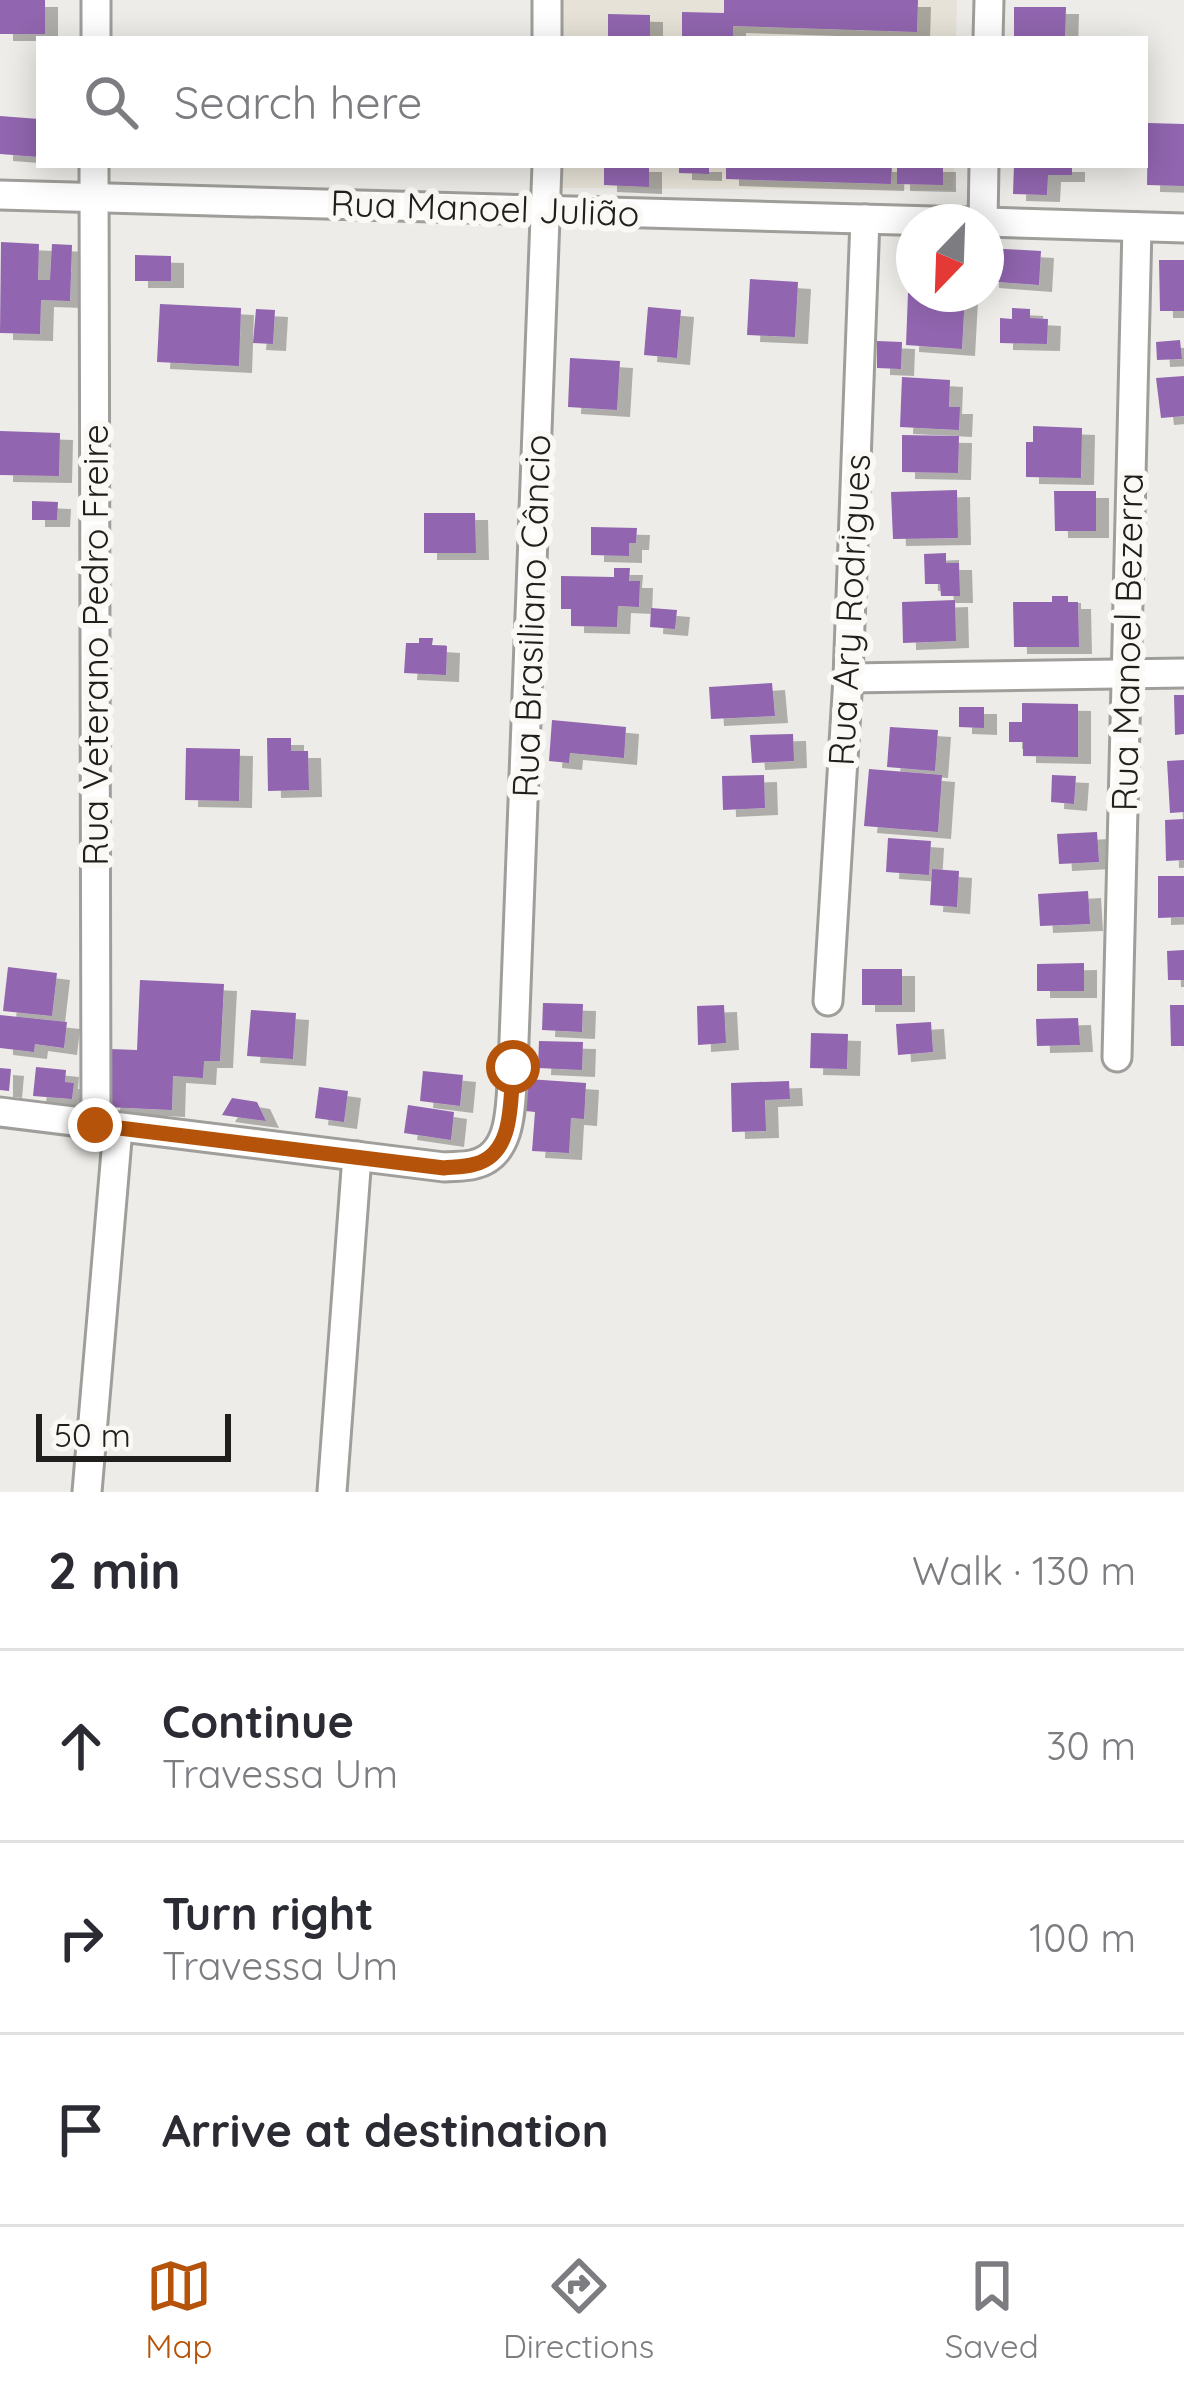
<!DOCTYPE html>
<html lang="en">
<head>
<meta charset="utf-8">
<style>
  body { margin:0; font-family:Quicksand,sans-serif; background:#f2f2f3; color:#2b2b33 }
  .compass { position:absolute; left:896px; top:204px; width:108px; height:108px; border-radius:50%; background:#fff; box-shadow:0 6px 30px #0003; rotate:203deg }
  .scale { position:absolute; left:36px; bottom:30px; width:195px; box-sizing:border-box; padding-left:12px; border:6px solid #201f1e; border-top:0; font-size:33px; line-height:42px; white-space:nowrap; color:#201f1e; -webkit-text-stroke:9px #fbf9f5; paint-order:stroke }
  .stop { position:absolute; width:36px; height:36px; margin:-27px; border:9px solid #b45309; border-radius:50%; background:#fff }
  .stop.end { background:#b45309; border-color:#fff; box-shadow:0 3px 12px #0008 }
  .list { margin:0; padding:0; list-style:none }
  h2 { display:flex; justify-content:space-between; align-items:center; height:156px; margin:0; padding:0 48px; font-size:51px }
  h2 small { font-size:39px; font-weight:400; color:#7c7c81 }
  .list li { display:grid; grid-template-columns:78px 1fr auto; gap:36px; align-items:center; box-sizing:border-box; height:192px; padding:0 48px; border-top:3px solid #e1e1e2 }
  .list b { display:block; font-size:45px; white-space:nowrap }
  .list p { margin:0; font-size:39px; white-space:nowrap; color:#7c7c81 }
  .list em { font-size:39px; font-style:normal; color:#7c7c81 }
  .icon { flex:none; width:66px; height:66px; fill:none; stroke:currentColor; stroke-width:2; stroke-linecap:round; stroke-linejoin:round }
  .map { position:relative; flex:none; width:1184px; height:1492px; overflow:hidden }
  .search { position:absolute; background:#fff; box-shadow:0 6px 30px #0003; left:36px; right:36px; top:36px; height:132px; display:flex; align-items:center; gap:30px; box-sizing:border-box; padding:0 42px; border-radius:0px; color:#7c7c81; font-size:45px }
  .sheet { height:732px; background:#fff }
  nav { display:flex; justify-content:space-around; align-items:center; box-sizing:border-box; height:168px; border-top:3px solid #e1e1e2; background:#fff; font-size:33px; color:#7c7c81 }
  nav a { display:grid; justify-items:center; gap:6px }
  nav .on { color:#b45309 }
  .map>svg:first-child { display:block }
  .built { fill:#e6e2d7 }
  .building { fill:#9165af; filter:url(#shadow) }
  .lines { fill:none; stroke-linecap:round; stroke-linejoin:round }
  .minor-casing { stroke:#a09e9a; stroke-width:33 }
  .minor { stroke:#fff; stroke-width:27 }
  .route { stroke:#b45309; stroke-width:15 }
  .labels { text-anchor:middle; stroke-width:12; stroke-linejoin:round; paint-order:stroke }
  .street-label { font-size:36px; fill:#201f1e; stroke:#fbf9f5 }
</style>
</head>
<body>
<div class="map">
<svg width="1184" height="1492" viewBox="0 0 1184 1492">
  <defs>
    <filter id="shadow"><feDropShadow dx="13" dy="7" stdDeviation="0" flood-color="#0004"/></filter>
  </defs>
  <rect width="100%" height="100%" fill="#edece8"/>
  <g class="built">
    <polygon points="562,0 957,0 956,39 562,39"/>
    <polygon points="561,165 954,165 953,190 561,188"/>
  </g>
  <g class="building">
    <rect x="0" y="0" width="45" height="34"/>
    <polygon points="724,0 918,0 917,32 733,26 733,39 682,39 682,12 724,13"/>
    <polygon points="1014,7 1066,7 1065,39 1014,39"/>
    <polygon points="608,14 650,15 650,39 608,39"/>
    <polygon points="0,116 39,119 39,157 0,154"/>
    <polygon points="1148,123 1184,124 1184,186 1147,185"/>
    <polygon points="604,165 649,165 649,187 604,185"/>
    <polygon points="679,165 709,165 709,174 679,173"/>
    <polygon points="726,165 892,165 891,184 726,179"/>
    <polygon points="897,165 943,165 943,185 897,184"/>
    <polygon points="1014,165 1072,165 1072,175 1048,175 1047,195 1013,194"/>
    <polygon points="1,242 39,244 38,280 50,280 52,244 72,245 70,301 41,300 40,334 0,333"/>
    <polygon points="986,248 1041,251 1039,285 986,281"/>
    <polygon points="135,255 171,256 171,281 135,281"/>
    <polygon points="1159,260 1184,260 1184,311 1160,311"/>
    <polygon points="750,279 798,282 795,337 747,335"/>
    <polygon points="908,293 953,296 965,294 962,349 906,345"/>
    <polygon points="160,304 241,308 239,366 157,362"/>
    <polygon points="648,307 681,310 677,358 644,355"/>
    <polygon points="1012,308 1030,309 1030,318 1048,319 1047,344 1000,343 1000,318 1012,319"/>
    <polygon points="256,309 275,310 273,344 253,343"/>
    <polygon points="1180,340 1182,359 1157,360 1156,342"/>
    <polygon points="877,341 902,342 901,369 877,368"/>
    <polygon points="570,358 620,361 617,410 568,407"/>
    <polygon points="1184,376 1184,416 1161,418 1156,378"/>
    <polygon points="902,377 950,380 949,407 960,407 959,430 900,427"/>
    <polygon points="1033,426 1082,428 1081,478 1026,477 1026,442 1033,442"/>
    <polygon points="0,431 60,433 59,476 0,475"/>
    <polygon points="902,435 959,436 958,473 902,472"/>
    <polygon points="957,490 958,538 893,539 891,492"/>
    <polygon points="1054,491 1096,491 1096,531 1055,531"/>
    <polygon points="32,501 58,502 57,520 32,520"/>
    <polygon points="424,513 475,513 476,553 424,553"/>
    <polygon points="591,527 637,528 636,543 629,543 629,556 591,555"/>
    <polygon points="946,553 946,563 959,563 960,596 941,596 940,584 925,584 924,554"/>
    <polygon points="614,568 630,568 629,581 640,581 639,607 618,606 617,627 571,626 571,609 561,609 561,576 614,577"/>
    <polygon points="1052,596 1068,596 1068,602 1078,602 1079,647 1014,647 1013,602 1052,602"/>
    <polygon points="955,600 956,641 903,643 902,602"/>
    <polygon points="651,608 677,610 675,629 650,627"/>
    <polygon points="419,638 433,638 432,645 447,646 446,675 404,673 406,643 419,643"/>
    <polygon points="772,683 775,716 711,719 709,687"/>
    <polygon points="1174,695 1184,695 1184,734 1175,735"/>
    <polygon points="1022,703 1078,704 1078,757 1023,756 1023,742 1009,742 1009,722 1022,722"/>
    <polygon points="959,707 984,707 984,728 959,727"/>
    <polygon points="552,720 626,727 624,758 570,753 569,763 549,761"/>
    <polygon points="890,727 938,730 935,771 887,767"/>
    <polygon points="793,734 794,761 752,763 750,735"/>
    <polygon points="267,738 291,738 291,751 308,751 309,790 268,791"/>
    <polygon points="186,748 240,749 239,801 185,800"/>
    <polygon points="1184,760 1184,812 1170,813 1167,761"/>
    <polygon points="869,769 942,775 938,832 864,826"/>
    <polygon points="764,775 765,808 723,810 722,776"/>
    <polygon points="1052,775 1076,776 1074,804 1051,802"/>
    <polygon points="1184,819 1184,860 1166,861 1165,820"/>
    <polygon points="1097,832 1099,862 1059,864 1057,834"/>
    <polygon points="888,838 931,841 929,875 886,872"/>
    <polygon points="932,869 959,871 957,907 930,905"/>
    <polygon points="1158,876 1184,876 1184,917 1158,918"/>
    <polygon points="1088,891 1090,924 1040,926 1038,894"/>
    <polygon points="1184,950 1184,980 1168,980 1167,951"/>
    <polygon points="1084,963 1084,991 1037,991 1037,964"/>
    <polygon points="8,967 57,973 52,1016 3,1011"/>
    <rect x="862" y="969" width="40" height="36"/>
    <polygon points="140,980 224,984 220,1061 204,1061 203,1078 173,1076 172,1110 107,1107 110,1049 137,1050"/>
    <polygon points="543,1003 583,1004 582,1032 542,1030"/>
    <polygon points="724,1005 726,1043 698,1045 697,1006"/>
    <polygon points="1170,1005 1184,1005 1184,1046 1171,1046"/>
    <polygon points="251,1010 296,1013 293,1059 247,1056"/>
    <polygon points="0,1015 67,1022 64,1048 35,1044 34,1052 0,1048"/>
    <polygon points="1078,1018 1080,1045 1037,1046 1036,1019"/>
    <polygon points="931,1022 933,1052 898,1055 896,1024"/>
    <polygon points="811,1033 848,1034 847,1069 810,1068"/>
    <polygon points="539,1041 583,1042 582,1070 538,1068"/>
    <polygon points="36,1067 66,1070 65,1082 74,1083 72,1099 33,1096"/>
    <polygon points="0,1068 11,1069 9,1091 0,1090"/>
    <polygon points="423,1071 463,1075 460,1106 420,1101"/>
    <polygon points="528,1079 586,1083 584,1119 571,1118 569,1153 532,1151 535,1112 526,1111"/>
    <polygon points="789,1081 790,1099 765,1100 766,1131 732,1132 731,1083"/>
    <polygon points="319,1087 348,1091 344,1122 315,1118"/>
    <polygon points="232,1098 257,1102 266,1121 222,1115"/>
    <polygon points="408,1105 454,1112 451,1140 404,1133"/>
  </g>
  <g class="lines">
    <defs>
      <g id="minor">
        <polyline points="96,39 96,0"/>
        <polyline points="547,39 547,0"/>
        <polyline points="988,39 989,0"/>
        <polyline points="94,165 96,1125"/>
        <polyline points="0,195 970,222"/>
        <polyline points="983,222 984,165"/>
        <polyline points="986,222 1184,228"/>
        <polyline points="848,678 1184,673"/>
        <polyline points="828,1001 848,678 865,219"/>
        <polyline points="1117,1057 1137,227"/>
        <path d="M 0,1112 L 444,1167 C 454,1166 465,1167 475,1164 C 515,1154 510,1099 513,1067 L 547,165"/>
        <polyline points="87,1492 118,1128"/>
        <polyline points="332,1492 357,1156"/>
      </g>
    </defs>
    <use href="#minor" class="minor-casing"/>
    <use href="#minor" class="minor"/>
  </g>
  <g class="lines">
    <path class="route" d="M 95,1125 L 444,1168 C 454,1167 465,1167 475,1164 C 515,1154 510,1099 513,1067"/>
  </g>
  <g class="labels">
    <g class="street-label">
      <text transform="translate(485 208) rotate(2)" y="13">Rua Manoel Julião</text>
      <text transform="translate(849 610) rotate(-87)" y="13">Rua Ary Rodrigues</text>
      <text transform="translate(531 616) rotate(-88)" y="13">Rua Brasiliano Câncio</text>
      <text transform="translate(1127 642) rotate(-89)" y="13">Rua Manoel Bezerra</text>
      <text transform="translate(95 645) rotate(-90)" y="13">Rua Veterano Pedro Freire</text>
    </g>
  </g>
</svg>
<svg class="compass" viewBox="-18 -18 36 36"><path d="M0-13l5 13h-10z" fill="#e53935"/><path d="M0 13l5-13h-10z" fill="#7c7c81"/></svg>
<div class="scale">50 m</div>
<div class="stop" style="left:513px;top:1067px"></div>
<div class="stop end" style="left:95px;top:1125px"></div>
<div class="search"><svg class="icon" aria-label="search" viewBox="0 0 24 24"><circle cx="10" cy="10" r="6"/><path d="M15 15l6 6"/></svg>Search here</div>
</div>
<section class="sheet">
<h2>2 min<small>Walk · 130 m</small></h2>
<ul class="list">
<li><svg class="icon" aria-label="ahead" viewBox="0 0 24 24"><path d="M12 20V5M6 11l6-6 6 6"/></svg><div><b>Continue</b><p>Travessa Um</p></div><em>30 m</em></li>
<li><svg class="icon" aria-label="right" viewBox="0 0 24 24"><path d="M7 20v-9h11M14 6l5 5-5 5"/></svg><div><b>Turn right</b><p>Travessa Um</p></div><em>100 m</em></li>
<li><svg class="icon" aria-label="arrive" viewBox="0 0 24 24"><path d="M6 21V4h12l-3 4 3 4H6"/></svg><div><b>Arrive at destination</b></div></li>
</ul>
</section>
<nav>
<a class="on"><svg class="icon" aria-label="map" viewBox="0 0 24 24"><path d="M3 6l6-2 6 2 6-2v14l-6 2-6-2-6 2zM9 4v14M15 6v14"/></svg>Map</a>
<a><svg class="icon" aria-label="directions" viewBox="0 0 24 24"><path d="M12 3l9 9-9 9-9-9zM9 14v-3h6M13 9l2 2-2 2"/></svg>Directions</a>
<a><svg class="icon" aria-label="saved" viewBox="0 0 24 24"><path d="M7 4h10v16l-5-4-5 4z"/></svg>Saved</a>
</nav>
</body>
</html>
